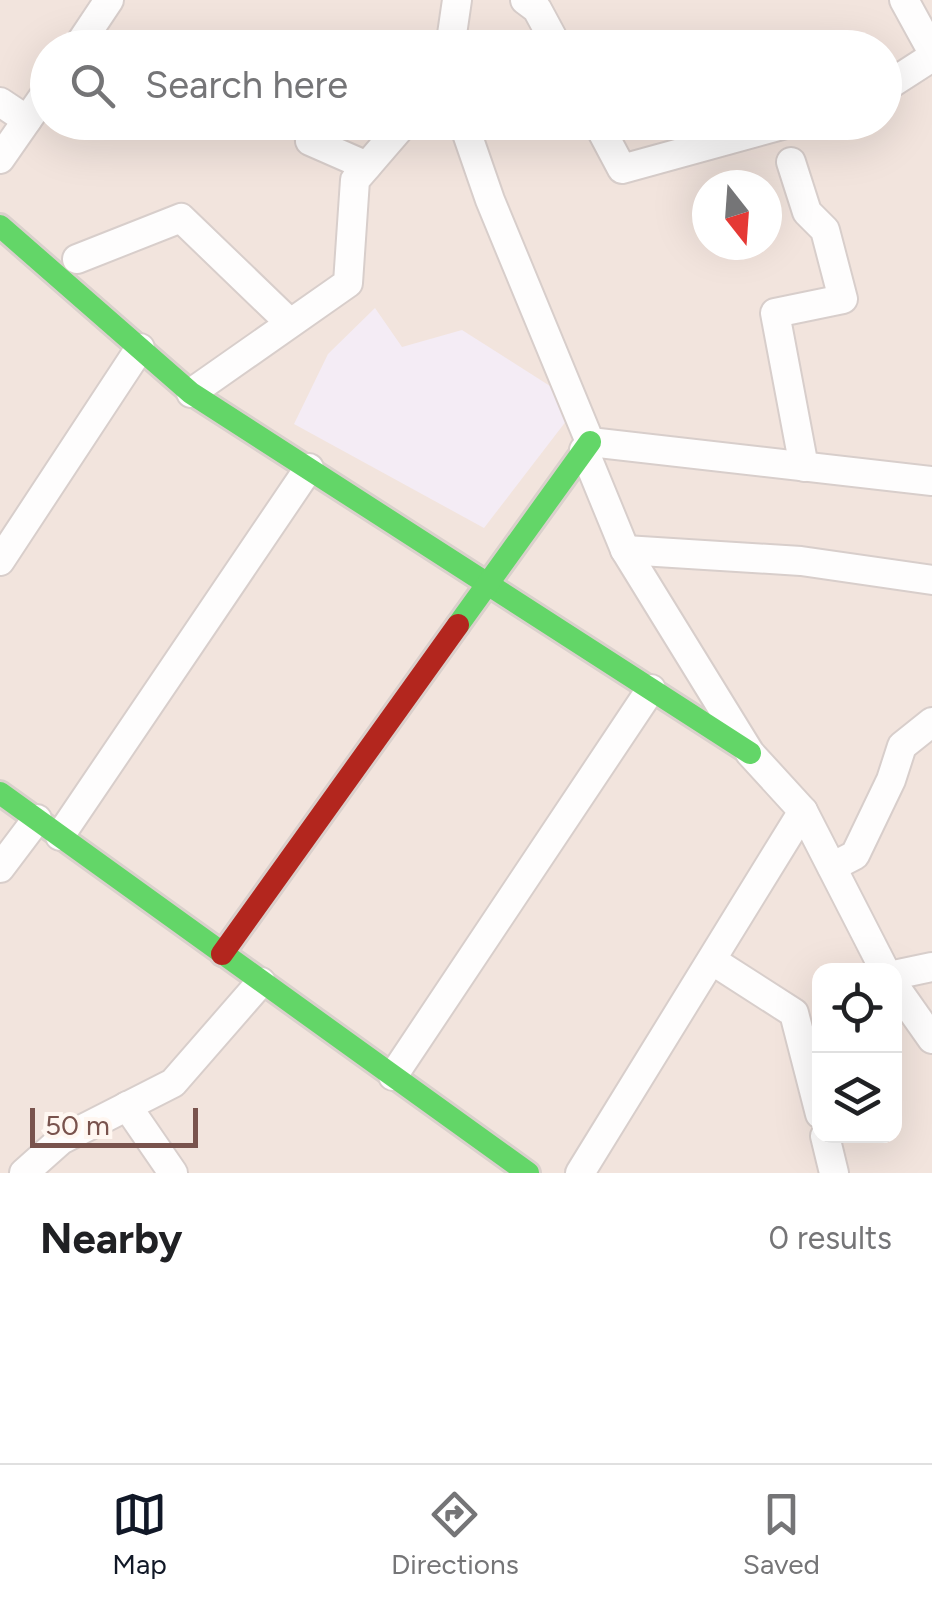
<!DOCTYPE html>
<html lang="en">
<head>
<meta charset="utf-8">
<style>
  body { margin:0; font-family:Figtree,sans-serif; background:#f6f6f6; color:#202124 }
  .controls { position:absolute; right:30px; bottom:30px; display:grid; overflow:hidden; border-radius:20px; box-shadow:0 10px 40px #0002 }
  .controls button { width:90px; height:90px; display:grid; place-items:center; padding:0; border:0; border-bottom:2px solid #e0e0e0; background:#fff; color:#202124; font:50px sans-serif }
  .compass { position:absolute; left:692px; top:170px; width:90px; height:90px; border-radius:50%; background:#fff; box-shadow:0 10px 40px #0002; rotate:163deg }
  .scale { position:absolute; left:30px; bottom:25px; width:168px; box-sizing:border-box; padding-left:10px; border:5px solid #79534d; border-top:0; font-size:28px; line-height:35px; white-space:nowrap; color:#79534d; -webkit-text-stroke:8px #fff7f1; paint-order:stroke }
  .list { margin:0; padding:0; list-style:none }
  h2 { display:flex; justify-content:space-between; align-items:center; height:130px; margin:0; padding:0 40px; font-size:42px }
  h2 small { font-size:32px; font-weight:400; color:#757577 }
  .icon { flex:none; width:55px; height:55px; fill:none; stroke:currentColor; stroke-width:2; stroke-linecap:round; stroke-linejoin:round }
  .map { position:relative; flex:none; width:932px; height:1173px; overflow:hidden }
  .search { position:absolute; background:#fff; box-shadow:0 10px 40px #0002; left:30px; right:30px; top:30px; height:110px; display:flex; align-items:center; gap:25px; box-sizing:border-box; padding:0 35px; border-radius:55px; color:#757577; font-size:38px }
  .sheet { height:290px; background:#fff }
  nav { display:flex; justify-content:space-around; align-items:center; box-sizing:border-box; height:140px; border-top:2px solid #e0e0e0; background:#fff; font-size:28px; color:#757577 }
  nav a { display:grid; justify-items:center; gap:5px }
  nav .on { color:#111827 }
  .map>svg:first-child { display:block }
  .residential { fill:#f2e4dd; fill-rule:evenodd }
  .education { fill:#f4ecf5 }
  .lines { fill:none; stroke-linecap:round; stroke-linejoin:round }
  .street-casing { stroke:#d8cecb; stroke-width:32 }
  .fast-casing { stroke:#dad0cc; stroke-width:28 }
  .jam-casing { stroke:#dad0cc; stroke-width:28 }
  .street { stroke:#fefdfd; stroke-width:28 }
  .fast { stroke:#63d668; stroke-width:22 }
  .jam { stroke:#b3261e; stroke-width:22 }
</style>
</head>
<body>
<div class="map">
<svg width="932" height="1173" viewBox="0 0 932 1173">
  <rect width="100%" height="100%" fill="#f9f3ef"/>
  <path class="residential" d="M 0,0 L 932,0 L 932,1173 L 0,1173 ZM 48,48 L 884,48 L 884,122 L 48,122 ZM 707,185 L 767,185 L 767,245 L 707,245 ZM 820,971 L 894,971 L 894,1136 L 820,1136 Z"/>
  <polygon class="education" points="375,308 402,347 462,330 561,393 570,416 484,528 294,424 328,354"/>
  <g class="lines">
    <defs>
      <g id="street">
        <polyline points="525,0 537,9 558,48"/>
        <polyline points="904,0 932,51"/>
        <polyline points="77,48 109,0"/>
        <polyline points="450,48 457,0"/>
        <polyline points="884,88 932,57"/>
        <polyline points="0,102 27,120"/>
        <polyline points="463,122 490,200 590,442 932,481"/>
        <polyline points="597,122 622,169 793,122"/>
        <polyline points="310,141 367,166"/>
        <polyline points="0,159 48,90"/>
        <polyline points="791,162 807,212 825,230 843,299 775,313 804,467"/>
        <polyline points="77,259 181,218 290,323"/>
        <polyline points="191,393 348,283 355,180 405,122"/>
        <polyline points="584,450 625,550 750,753 803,811 885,971"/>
        <polyline points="625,550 801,561 932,580"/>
        <polyline points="0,561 140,348"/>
        <polyline points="60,836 309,468"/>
        <polyline points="832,867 855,855 891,780 902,746 932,722"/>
        <polyline points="0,868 37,819"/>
        <polyline points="713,961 794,1013 820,1114"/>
        <polyline points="894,975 932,967"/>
        <polyline points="894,985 932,1039"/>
        <polyline points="393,1076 651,689"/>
        <polyline points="127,1106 173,1173"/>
        <polyline points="825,1136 834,1173"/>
        <polyline points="24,1173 61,1140 173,1083 261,982"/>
        <polyline points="580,1173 803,811"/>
      </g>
      <g id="fast">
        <polyline points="0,226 191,393 750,753"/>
        <polyline points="458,625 590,442"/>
        <polyline points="0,793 528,1173"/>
      </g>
      <polyline id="jam" points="222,954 458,625"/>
    </defs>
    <use href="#street" class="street-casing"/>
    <use href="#fast" class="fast-casing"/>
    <use href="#jam" class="jam-casing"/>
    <use href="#street" class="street"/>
    <use href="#fast" class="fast"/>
    <use href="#jam" class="jam"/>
  </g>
</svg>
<div class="controls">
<button><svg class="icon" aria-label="locate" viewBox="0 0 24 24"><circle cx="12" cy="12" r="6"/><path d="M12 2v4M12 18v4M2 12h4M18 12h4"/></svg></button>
<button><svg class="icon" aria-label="layers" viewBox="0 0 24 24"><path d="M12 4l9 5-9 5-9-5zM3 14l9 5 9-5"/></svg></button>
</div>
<svg class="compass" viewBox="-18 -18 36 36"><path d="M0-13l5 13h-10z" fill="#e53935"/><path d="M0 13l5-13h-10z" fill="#757577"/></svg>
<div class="scale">50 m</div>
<div class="search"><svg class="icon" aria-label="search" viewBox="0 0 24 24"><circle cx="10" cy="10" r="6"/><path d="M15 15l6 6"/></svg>Search here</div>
</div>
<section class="sheet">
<h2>Nearby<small>0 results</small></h2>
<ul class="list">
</ul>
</section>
<nav>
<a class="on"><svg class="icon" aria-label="map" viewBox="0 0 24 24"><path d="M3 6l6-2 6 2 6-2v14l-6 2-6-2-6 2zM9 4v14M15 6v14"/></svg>Map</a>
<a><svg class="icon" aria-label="directions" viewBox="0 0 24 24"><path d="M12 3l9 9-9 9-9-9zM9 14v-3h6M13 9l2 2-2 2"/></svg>Directions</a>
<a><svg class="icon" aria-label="saved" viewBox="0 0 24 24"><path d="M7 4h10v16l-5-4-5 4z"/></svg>Saved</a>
</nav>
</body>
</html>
